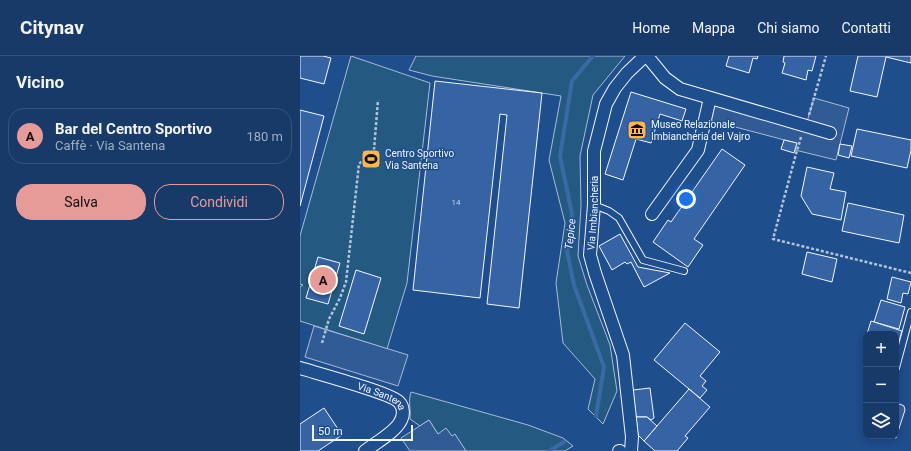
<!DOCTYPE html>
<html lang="it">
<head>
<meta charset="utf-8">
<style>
  body { margin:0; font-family:Roboto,sans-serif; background:#20416f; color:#f1f3f6 }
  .controls { position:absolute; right:12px; bottom:12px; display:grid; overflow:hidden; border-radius:8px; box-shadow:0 2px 10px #0003 }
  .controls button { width:36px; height:36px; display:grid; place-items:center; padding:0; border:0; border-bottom:1px solid #36547d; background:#173a69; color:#f1f3f6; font:20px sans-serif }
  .scale { position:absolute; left:12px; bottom:10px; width:101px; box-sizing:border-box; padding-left:4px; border:2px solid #f2f6ff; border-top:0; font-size:11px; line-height:14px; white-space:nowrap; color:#f2f6ff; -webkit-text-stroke:3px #1f4e8c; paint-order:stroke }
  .you { position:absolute; left:386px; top:143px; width:14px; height:14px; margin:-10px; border:3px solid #fff; border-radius:50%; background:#1a73e8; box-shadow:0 0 0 6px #1a73e833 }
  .badge { display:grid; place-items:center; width:26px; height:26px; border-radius:50%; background:#e69b98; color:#111; font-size:13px; font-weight:700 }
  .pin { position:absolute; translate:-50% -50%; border:2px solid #fff; box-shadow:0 1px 4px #0006 }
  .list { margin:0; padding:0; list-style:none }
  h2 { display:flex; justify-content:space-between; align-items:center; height:52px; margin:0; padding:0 16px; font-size:17px }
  h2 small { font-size:13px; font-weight:400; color:#9eadc0 }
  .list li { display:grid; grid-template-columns:26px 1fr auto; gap:12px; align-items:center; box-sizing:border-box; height:56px; margin:0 8px 8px; padding:0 8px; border:1px solid #36547d; border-radius:16px }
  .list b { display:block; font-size:15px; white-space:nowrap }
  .list p { margin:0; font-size:13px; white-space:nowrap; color:#9eadc0 }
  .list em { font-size:13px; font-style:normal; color:#9eadc0 }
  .actions { display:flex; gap:8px; padding:12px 16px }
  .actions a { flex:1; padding:9px 0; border:1px solid #e69b98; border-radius:16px; text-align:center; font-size:14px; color:#e69b98 }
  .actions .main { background:#e69b98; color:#111 }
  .icon { flex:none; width:22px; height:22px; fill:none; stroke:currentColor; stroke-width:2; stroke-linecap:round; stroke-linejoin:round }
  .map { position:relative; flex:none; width:611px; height:395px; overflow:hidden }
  header { display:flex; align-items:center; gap:24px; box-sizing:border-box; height:56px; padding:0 20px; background:#173a69; border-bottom:1px solid #36547d }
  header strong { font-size:19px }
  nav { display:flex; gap:22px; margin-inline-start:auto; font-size:14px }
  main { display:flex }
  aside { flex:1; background:#173a69 }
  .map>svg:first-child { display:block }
  .green { fill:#245a82; stroke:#a8bbd7 }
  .parking { fill:#305b95; stroke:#a8bbd7 }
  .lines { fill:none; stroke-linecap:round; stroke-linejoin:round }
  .stream { stroke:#3b69a3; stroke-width:4 }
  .building { fill:#3563a3; stroke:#f2f6ff }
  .lane-casing { stroke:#f2f6ff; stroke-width:8 }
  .street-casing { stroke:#f2f6ff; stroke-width:14 }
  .path { stroke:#b3c4dc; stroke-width:2.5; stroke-dasharray:3 2; stroke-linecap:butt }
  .lane { stroke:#1f4e8c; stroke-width:6 }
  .street { stroke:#1f4e8c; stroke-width:12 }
  .labels { text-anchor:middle; stroke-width:3; stroke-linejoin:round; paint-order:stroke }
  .number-label { font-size:8px; fill:#c3d1e8 }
  .poi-label { font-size:10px; fill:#f2f6ff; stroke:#1f4e8c; text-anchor:start }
  .street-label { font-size:10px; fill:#f2f6ff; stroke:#1f4e8c }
  .water-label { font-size:11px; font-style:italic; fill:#f2f6ff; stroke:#1f4e8c }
</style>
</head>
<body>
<header>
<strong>Citynav</strong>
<nav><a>Home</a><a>Mappa</a><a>Chi siamo</a><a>Contatti</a></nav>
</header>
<main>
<aside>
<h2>Vicino<small></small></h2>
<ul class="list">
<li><span class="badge">A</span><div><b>Bar del Centro Sportivo</b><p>Caffè · Via Santena</p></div><em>180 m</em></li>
</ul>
<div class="actions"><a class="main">Salva</a><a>Condividi</a></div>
</aside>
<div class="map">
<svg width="611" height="395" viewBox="0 0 611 395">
  <rect width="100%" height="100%" fill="#1f4e8c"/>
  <g class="green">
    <polygon points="51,0 130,27 107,227 87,293 0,265 0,231 3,229 0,228 0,180"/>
    <polygon points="116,0 325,0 293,39 280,100 281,150 278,200 287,229 310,289 317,335 303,368 288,353 295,323 263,287 256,227 265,167 249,104 261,40 132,20 109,14"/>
    <path d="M 111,336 L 228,369 L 263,382 L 273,390 L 265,395 L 166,395 L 155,379 L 152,380 L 138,378 L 129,364 L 120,370 L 110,363 C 111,353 108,345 111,336 Z"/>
  </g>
  <g class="parking">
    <polygon points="410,42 506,69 514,42 549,52 536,104 495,94 496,87 405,63"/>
    <polygon points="14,270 108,299 98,330 5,301"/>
    <polygon points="129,364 138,378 146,372 152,380 155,378 166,395 110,395 101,382"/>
  </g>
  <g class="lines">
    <g class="stream">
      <polyline points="293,0 272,25 260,100 272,158 267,195 274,229 304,311 296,360"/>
      <polyline points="249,395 264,386"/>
    </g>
  </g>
  <g class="building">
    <polygon points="0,0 23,0 31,2 24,28 0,22"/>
    <polygon points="429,0 458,0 457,3 453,2 449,17 426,10"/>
    <polygon points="484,0 516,0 512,15 508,14 506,24 482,17 485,7 483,6"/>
    <polygon points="558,0 611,0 611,7 586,1 577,41 550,35"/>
    <polygon points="135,25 242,37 219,252 187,248 207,59 200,58 180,242 113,234"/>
    <polygon points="331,36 386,53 382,65 360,58 351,87 336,83 323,124 305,118"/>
    <polygon points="0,54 24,60 0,150"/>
    <polygon points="557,73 611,84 611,94 607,112 551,100"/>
    <polygon points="484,84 497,87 494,97 481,93"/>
    <polygon points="540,88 552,90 549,102 538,99"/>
    <polygon points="422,93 445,109 394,183 403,189 388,211 353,186 368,164 371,166"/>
    <polygon points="507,111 534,117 530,133 546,136 541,164 512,158 501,140"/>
    <polygon points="548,147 604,159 599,187 542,175"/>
    <polygon points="320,178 338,211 370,217 344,231 331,206 327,208 325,206 312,214 299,190"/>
    <polygon points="507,196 537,203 532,226 502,218"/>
    <polygon points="18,201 40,207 28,248 6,242"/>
    <polygon points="56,214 81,222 64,278 39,270"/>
    <polygon points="592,221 611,226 608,238 603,237 601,247 587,243"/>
    <polygon points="581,244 605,251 599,273 574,266"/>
    <polygon points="571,265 602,275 596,295 596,278 567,278"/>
    <polygon points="385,267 420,296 400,320 406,325 402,330 407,334 400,342 354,304"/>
    <polygon points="350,332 354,362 351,364 347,361 336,361 333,334"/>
    <polygon points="389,333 410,351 385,380 388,382 377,395 355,395 344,385"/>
    <polygon points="600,348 604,350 605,354 596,382 590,380 596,380 596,350"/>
    <polygon points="24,352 42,379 18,395 0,395 0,368"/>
    <polygon points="336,361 347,361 357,370 344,385 338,379"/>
  </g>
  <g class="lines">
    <defs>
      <g id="lane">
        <polyline points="294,149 309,155 319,162 343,204 384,215"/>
        <polyline points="596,312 611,256"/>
      </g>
      <g id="street">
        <polyline points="347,0 365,22 380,33 530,77"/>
        <polyline points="352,158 398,94 410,42"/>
        <path id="s1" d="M 0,312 C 16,317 91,337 99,346 C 104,351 104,360 100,366 C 94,377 75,387 65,395"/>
        <polyline points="319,395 320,395"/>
        <path id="s2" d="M 331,395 L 332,381 L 323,299 L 295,217 L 290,199 L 294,149 L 294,95 L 306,48 L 315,32 L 327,17 L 345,0"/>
      </g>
    </defs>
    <use href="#lane" class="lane-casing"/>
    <use href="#street" class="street-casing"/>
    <g class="path">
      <polyline points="509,59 526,0"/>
      <polyline points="501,81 496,98 473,183 611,217"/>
      <polyline points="22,287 29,263 40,242 46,226 59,108 74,94 78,44"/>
    </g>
    <use href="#lane" class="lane"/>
    <use href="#street" class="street"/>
  </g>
  <defs>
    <symbol id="museum-square" viewBox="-11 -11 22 22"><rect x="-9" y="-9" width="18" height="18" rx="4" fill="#ffb74d" stroke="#1f4e8c"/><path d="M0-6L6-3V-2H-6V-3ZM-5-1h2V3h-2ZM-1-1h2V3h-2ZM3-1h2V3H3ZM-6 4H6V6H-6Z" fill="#111"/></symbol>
    <symbol id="stadium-square" viewBox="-11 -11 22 22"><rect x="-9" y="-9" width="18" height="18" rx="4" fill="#ffb74d" stroke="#1f4e8c"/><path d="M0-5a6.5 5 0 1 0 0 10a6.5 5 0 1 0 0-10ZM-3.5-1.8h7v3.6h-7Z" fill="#111"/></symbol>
  </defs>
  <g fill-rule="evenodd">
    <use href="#museum-square" x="326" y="63" width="22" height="22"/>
    <use href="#stadium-square" x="60" y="92" width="22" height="22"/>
  </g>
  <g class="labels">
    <g class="number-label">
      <text x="156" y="149">14</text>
    </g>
    <g class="poi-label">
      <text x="351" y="72">Museo Relazionale<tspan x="351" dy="12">Imbiancheria del Vajro</tspan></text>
      <text x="85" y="101">Centro Sportivo<tspan x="85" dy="12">Via Santena</tspan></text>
    </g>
    <g class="street-label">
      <text dy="4" stroke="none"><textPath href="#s2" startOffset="244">Via Imbiancheria</textPath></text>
      <text dy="4" stroke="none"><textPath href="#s1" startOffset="87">Via Santena</textPath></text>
    </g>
    <g class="water-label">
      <text transform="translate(270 178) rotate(-84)" y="4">Tepice</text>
    </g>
  </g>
</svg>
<div class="controls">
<button>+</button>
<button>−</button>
<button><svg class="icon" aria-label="layers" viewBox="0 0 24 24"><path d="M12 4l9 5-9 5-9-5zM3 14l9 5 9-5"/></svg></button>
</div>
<div class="scale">50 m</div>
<div class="you"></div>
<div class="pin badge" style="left:23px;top:224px">A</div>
</div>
</main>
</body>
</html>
